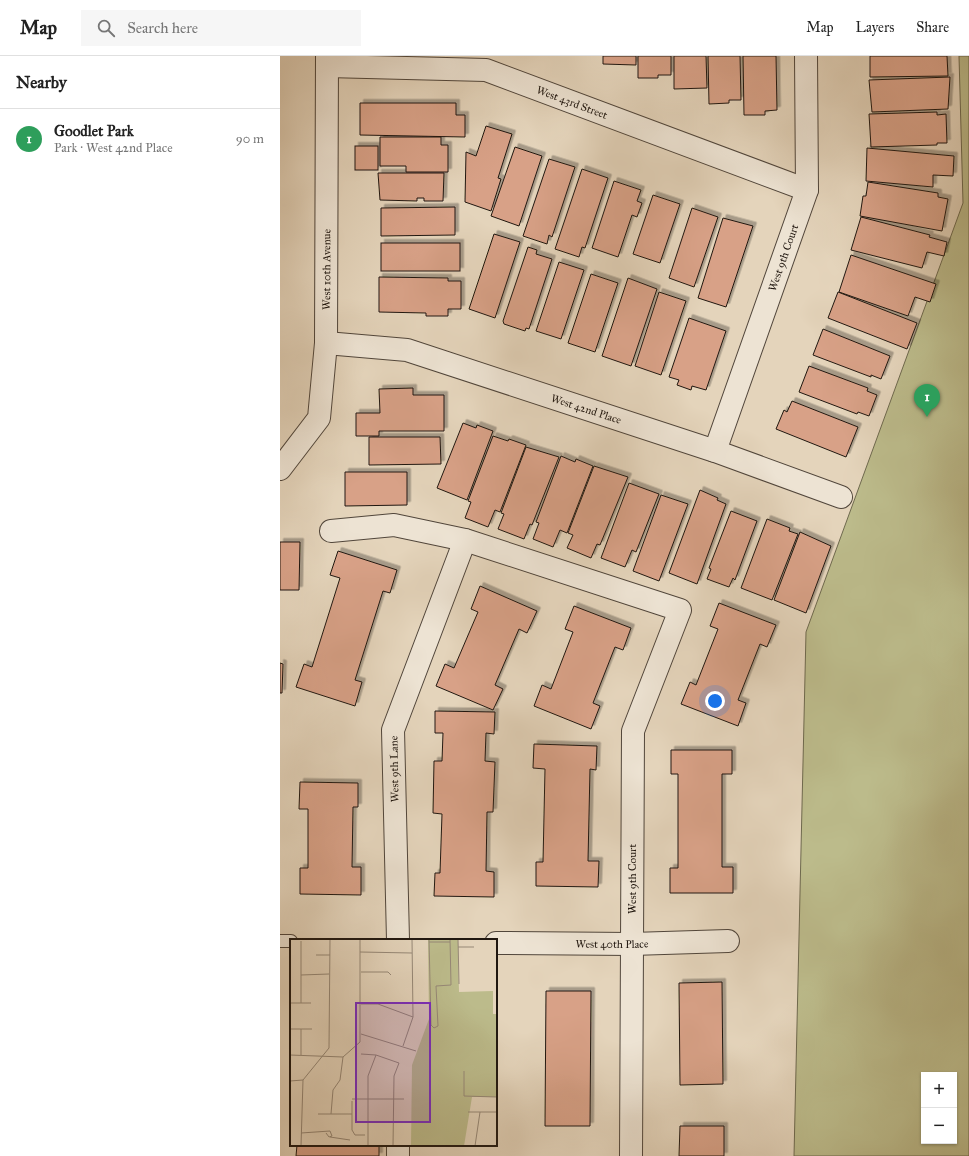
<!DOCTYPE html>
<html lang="en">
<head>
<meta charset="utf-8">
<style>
  body { margin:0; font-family:"IM FELL Great Primer",serif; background:#f6f6f6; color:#222 }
  .controls { position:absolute; right:12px; bottom:12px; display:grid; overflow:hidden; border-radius:0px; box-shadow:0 1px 3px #0004 }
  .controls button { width:36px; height:36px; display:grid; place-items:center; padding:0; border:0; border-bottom:1px solid #e0e0e0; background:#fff; color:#222; font:20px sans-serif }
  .you { position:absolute; left:435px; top:645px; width:14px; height:14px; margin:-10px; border:3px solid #fff; border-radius:50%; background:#1a73e8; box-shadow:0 0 0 6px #1a73e833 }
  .badge { display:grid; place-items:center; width:26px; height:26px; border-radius:50%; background:#0b8043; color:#fff; font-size:13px; font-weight:700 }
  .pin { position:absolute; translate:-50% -33px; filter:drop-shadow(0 1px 2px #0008) }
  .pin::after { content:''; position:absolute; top:21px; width:14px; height:12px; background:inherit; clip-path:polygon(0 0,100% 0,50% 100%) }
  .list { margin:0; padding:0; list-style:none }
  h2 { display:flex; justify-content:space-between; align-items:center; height:52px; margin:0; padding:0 16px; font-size:17px }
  h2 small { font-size:13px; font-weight:400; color:#767676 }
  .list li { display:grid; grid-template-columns:26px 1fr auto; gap:12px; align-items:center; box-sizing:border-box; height:60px; padding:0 16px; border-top:1px solid #e0e0e0 }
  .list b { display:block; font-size:15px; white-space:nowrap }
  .list p { margin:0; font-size:13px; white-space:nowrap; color:#767676 }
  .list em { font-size:13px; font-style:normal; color:#767676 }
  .icon { flex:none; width:22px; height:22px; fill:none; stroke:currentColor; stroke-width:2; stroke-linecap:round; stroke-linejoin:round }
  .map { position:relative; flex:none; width:689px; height:1100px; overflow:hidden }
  header { display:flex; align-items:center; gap:24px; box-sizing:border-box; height:56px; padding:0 20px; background:#fff; border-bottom:1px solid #e0e0e0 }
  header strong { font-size:19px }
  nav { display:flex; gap:22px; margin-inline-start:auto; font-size:14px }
  .search { width:280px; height:36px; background:#f6f6f6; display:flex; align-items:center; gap:10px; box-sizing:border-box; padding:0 14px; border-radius:0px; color:#767676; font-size:15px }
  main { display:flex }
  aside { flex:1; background:#fff }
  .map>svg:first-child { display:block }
  .green { fill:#bcbb8b; stroke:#6e694e; fill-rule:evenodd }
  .building { fill:#d8a187; stroke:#201710; filter:url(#shadow) }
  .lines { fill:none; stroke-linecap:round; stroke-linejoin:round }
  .service-casing { stroke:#51463b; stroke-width:14 }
  .minor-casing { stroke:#51463b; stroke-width:24 }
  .service { stroke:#ede3d3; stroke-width:12 }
  .minor { stroke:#ede3d3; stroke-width:22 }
  .labels { text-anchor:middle; stroke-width:3; stroke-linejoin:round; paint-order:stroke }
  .street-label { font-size:11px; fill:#201710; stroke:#ede3d3 }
  .inset-road { fill:none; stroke:#968877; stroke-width:1 }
  .view { fill:#7b2cbf; fill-opacity:0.15; stroke:#7b2cbf; stroke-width:2 }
  .inset-edge { fill:none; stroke:#201710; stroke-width:2 }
</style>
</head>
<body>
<header>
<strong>Map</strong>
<div class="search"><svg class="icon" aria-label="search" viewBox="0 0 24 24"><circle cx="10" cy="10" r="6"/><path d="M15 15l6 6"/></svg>Search here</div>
<nav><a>Map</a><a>Layers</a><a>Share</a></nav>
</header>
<main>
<aside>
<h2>Nearby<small></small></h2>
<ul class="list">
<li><span class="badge" style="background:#2e9e5b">1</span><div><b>Goodlet Park</b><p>Park · West 42nd Place</p></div><em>90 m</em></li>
</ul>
</aside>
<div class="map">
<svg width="689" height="1100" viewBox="0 0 689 1100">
  <defs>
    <filter id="shadow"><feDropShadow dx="3.5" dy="-3.5" stdDeviation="0" flood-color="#0004"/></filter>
  </defs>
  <rect width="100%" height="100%" fill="#e4d4bb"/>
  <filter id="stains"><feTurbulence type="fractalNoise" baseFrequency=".005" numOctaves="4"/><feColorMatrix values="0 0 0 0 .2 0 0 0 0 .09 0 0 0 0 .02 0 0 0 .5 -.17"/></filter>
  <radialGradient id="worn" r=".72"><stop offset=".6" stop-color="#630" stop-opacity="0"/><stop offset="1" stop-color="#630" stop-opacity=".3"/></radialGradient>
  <path class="green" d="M 679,0 L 689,0 L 689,1100 L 514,1100 L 526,576 L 683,147 ZM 644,1019 L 674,1019 L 674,1085 L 644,1085 Z"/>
  <g class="building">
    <polygon points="323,0 356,0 356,9 323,8"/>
    <polygon points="358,0 391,0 391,19 378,19 378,22 358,22"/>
    <polygon points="394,0 426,0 427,32 394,33"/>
    <polygon points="428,0 460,0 461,44 449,44 449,47 429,48"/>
    <polygon points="463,0 496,0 497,54 485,55 485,59 464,59"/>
    <polygon points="590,0 667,0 668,20 590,21"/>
    <polygon points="670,21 668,53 592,56 589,24"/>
    <polygon points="80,47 176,47 176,59 185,59 185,81 80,79"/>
    <polygon points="657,56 657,59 666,58 667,87 657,87 657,89 591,91 589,58"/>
    <polygon points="206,70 232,78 218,122 221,123 211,155 185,146 186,96 196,100"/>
    <polygon points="100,81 161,81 161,89 168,89 168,116 126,116 126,110 100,110"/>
    <rect x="75" y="90" width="23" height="24"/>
    <polygon points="235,91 262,100 239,170 211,160"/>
    <polygon points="587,92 674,100 673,120 653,119 653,131 586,125"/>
    <polygon points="269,103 295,111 272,181 269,179 267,188 243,180"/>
    <polygon points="302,113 328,122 305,192 302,191 299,201 275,193"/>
    <polygon points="98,117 164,117 163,145 144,145 144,142 137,142 137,145 100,144"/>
    <polygon points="334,125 361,134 357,145 362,147 357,161 352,159 338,201 312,192"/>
    <polygon points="588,126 658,137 658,141 668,143 662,175 580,160 583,140 586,140"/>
    <polygon points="373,139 400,148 380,207 353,198"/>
    <polygon points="175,151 175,179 101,180 101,152"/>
    <polygon points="412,152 438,161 414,231 389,222"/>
    <polygon points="581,161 650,179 649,181 667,186 664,200 647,196 642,212 571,194"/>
    <polygon points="443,162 473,170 446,251 418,242"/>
    <polygon points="214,178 240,186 215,262 189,253"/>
    <rect x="101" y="187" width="79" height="28"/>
    <polygon points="248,191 257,194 256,198 272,203 249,273 246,272 245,275 224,268 223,265"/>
    <polygon points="571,199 656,228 650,246 635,241 628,260 559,236"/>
    <polygon points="279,206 304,214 281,283 256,275"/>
    <polygon points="311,218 338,227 315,296 288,287"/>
    <polygon points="99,221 168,222 168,225 181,225 181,253 168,253 168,260 146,260 146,257 99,256"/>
    <polygon points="348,222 377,233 351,310 322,300"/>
    <polygon points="379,236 406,245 381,319 355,310"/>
    <polygon points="558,236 637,267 627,293 548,262"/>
    <polygon points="409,262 446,275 426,334 412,330 411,334 397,329 399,324 389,321"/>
    <polygon points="543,273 610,300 601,323 591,319 591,321 533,299"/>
    <polygon points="529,310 588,332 587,335 597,339 589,360 578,356 577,358 519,336"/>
    <polygon points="133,332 133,339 164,339 164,375 99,375 99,380 76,380 76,357 100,357 99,333"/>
    <polygon points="512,345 578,371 566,401 496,373 504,354 507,356"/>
    <polygon points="183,367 196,372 197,369 213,375 187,444 157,432"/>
    <polygon points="213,380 228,385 229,383 246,389 220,456 215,454 208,471 185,462 191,446 188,445"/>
    <polygon points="89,381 160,381 161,408 89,409"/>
    <polygon points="246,391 279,401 252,469 250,468 244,483 218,473 224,458 221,457"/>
    <polygon points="281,400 295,406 296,403 313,410 287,477 280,474 273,491 253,483 259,467 256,466"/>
    <polygon points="314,410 348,421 320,489 317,488 311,502 287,492 293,479 288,477"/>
    <polygon points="65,416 127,416 127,449 65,450"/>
    <polygon points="349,427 379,438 356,496 352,494 345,511 321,502"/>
    <polygon points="420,434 438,442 437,444 446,448 417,528 389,517"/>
    <polygon points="381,439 408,448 379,525 353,515"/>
    <polygon points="451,455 477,465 455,524 453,522 449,531 427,523 431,513 429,512"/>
    <polygon points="487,463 510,472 509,475 518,478 492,544 461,532"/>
    <polygon points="520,476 551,490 526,557 494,544"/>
    <polygon points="0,486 20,486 19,534 0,534"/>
    <polygon points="58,495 117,514 110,537 103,535 75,624 82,626 75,650 16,631 24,608 32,611 60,522 50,519"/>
    <polygon points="200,530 257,555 247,577 239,573 215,629 223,633 213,654 156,630 165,608 174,612 198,556 191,553"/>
    <polygon points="439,547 496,569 487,591 480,588 458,644 466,647 458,670 401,648 410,626 416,629 438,573 430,570"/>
    <polygon points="294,550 351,572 343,594 335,591 313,647 320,650 311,673 254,650 262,629 271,633 293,576 285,573"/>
    <polygon points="0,607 3,608 2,637 0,637"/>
    <polygon points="155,655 215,656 214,678 206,677 205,705 215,706 213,756 207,756 206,815 214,816 214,841 154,840 155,817 160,817 162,758 153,757 154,705 162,705 163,677 155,677"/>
    <polygon points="254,688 317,690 316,714 310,713 308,805 319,805 318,831 256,830 256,806 263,806 265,713 253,712"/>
    <polygon points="391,694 452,694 452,718 442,718 442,811 453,811 453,837 390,837 390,812 398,812 398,718 391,718"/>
    <polygon points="20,726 78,727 78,751 73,751 72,811 81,811 81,839 20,838 20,812 28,812 28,753 19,753"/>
    <polygon points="442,926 443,1028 400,1029 399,927"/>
    <polygon points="266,935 311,935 310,1070 265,1070"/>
    <polygon points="400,1070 444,1070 444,1100 399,1100"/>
    <polygon points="17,1089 99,1089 99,1100 16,1100"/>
  </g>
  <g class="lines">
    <defs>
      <polyline id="service" points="0,885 11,885"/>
      <g id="minor">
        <path id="s1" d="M 47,10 L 206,14 L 527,134"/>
        <path id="s2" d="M 46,287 L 127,294 L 435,395 L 561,441"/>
        <path id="s3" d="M 435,395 L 527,134 L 526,0"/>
        <path id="s4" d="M 0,413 L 39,362 L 46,287 L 47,0"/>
        <polyline points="51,475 114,469 185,484 400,554 353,675 351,1100"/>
        <polyline points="118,884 113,674 185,484"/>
        <path id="s5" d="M 216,887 L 352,888 L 448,885"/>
        <polyline points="118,1089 118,1100"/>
      </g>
    </defs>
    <use href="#service" class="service-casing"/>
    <use href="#minor" class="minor-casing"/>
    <use href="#service" class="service"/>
    <use href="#minor" class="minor"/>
  </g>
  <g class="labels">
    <g class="street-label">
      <text dy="4" stroke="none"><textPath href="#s1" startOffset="251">West 43rd Street</textPath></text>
      <text dy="4" stroke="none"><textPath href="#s3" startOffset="205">West 9th Court</textPath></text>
      <text dy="4" stroke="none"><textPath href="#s4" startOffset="213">West 10th Avenue</textPath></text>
      <text dy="4" stroke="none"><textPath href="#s2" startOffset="270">West 42nd Place</textPath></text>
      <text transform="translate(114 713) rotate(-91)" y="4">West 9th Lane</text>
      <text transform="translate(352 823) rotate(-90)" y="4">West 9th Court</text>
      <text dy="4" stroke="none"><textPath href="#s5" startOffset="116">West 40th Place</textPath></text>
    </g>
  </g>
  <g transform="translate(10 883)">
    <rect width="207" height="207" fill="#e4d4bb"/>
    <path d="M 138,0 L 168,0 L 169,53 L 203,52 L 203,75 L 207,75 L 207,158 L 182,158 L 174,207 L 121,207 L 122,126 L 139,80 Z" fill="#bcbb8b"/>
    <path class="inset-road" d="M 139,0 L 141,86 L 144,89 L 148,87 L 146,47 L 161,46 L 160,0M 168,0 L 169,45M 11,2 L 11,64M 139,3 L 160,3M 168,8 L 184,8M 70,13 L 122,14M 26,16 L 40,16M 71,33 L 98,33 L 101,36M 11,36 L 39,35M 0,64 L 21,64M 71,65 L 88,65 L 123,78M 0,90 L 22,90M 11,90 L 11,116M 71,95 L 126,112M 113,107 L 123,78 L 122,0M 71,115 L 86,116 L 109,124 L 104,137 L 103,207M 0,116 L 53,118M 174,132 L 174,157 L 207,158M 0,142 L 13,141M 62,160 L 114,160M 62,162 L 62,191 L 65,196 L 75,196M 178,173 L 207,173M 28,175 L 62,175M 41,175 L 43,151 L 50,141 L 53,118 L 70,103 L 70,0M 11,194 L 40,192 L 42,197 L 39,198 L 36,194M 40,198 L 60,201M 11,207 L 13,141 L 39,109 L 40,0M 78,207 L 78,137 L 86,116M 185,207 L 190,173"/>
    <path class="view" d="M 66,64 L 140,64 L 140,183 L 66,183 Z"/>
    <rect width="207" height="207" class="inset-edge"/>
  </g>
  <rect width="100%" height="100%" filter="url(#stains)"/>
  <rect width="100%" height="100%" fill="url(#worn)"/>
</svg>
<div class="controls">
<button>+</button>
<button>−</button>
</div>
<div class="you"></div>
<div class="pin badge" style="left:647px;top:361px;background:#2e9e5b">1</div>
</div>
</main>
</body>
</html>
